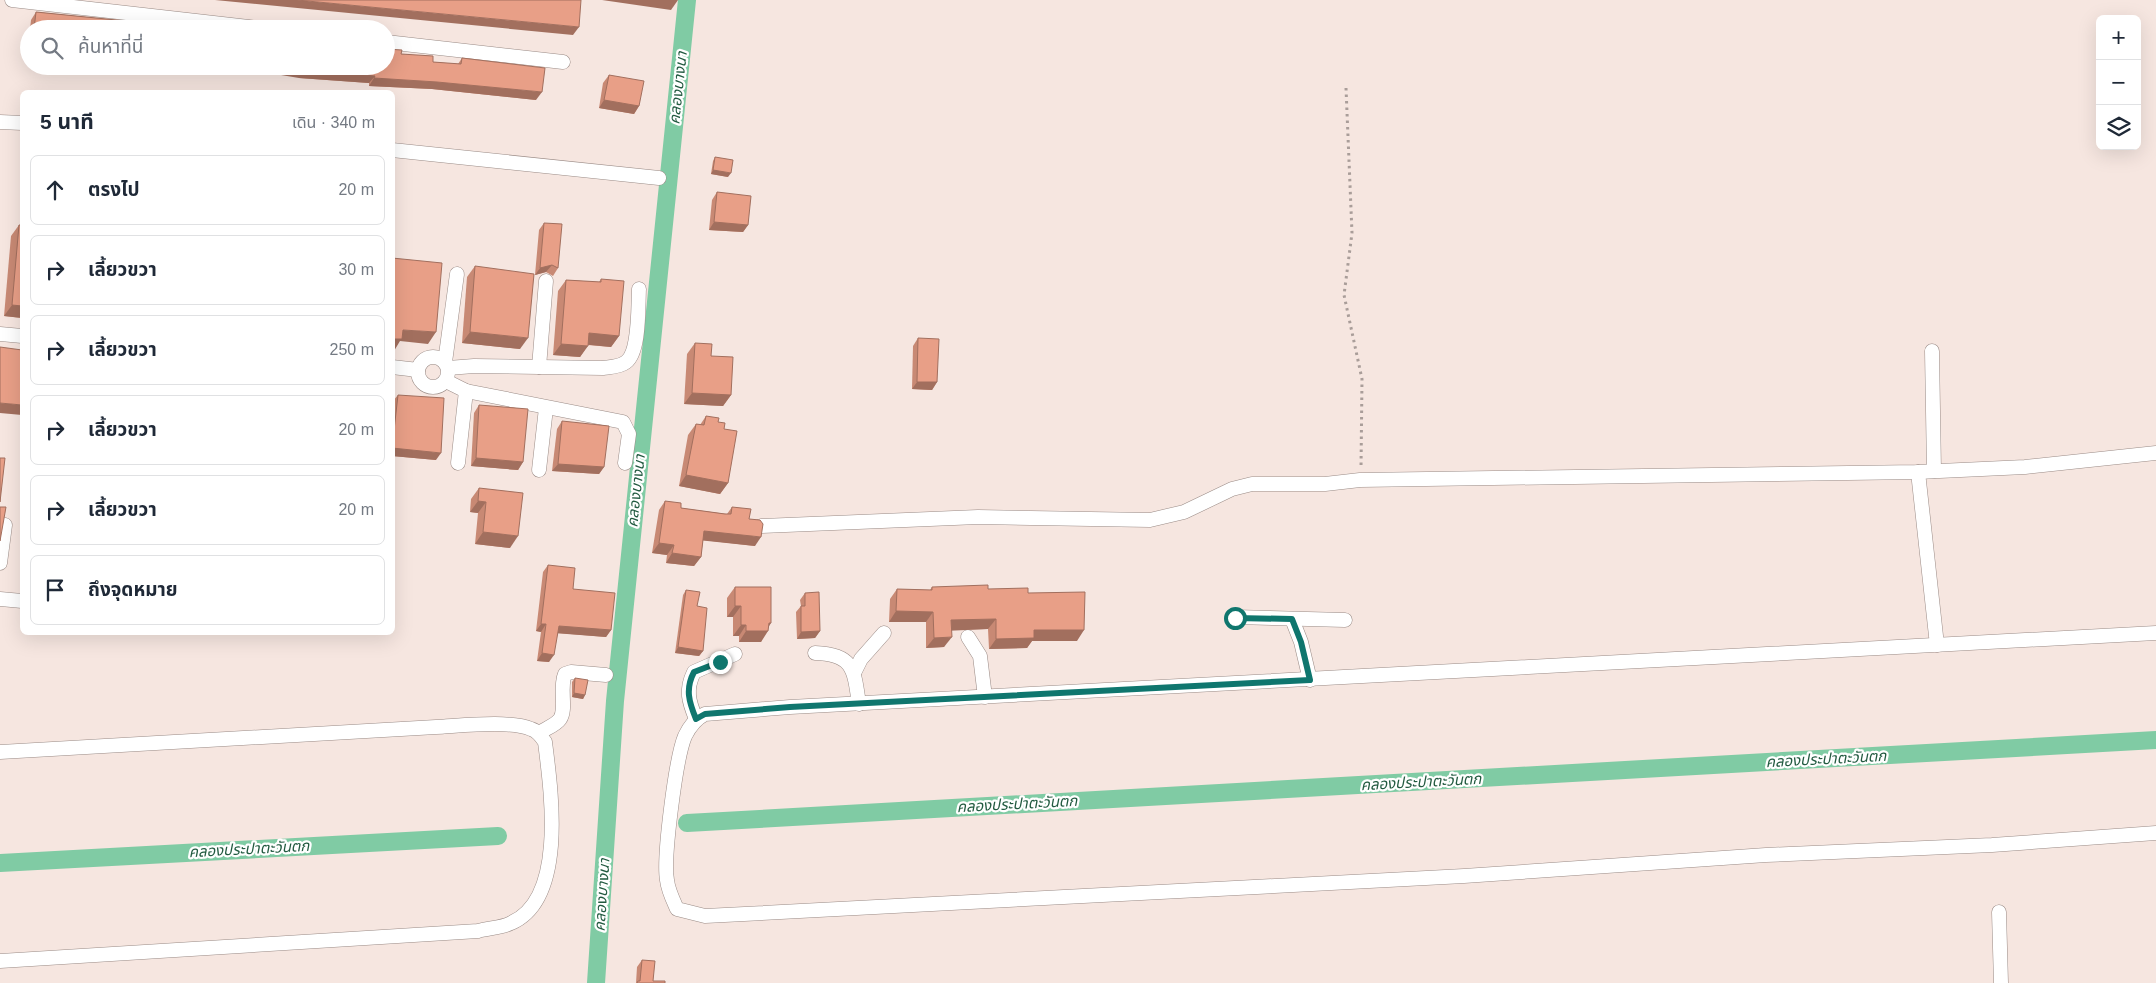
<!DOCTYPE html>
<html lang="th">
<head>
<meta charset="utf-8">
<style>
  body { margin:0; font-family:Arial,"Noto Sans Thai",sans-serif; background:#f6f6f7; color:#1f2937 }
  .controls { position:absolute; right:15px; top:15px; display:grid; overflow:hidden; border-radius:8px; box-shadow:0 5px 20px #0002 }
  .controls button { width:45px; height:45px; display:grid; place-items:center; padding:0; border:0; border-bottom:1px solid #e0e1e3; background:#fff; color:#1f2937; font:25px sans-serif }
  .stop { position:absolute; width:15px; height:15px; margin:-11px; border:4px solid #0f766e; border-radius:50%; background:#fff }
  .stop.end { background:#0f766e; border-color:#fff; box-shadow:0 1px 5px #0008 }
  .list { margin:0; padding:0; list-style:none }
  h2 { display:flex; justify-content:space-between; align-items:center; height:65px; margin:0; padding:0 20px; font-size:21px }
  h2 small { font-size:16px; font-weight:400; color:#747a83 }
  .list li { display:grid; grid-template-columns:32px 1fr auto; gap:15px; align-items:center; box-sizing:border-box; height:70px; margin:0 10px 10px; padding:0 10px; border:1px solid #e0e1e3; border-radius:8px }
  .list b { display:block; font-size:19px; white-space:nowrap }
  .list em { font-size:16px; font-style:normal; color:#747a83 }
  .icon { flex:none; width:28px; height:28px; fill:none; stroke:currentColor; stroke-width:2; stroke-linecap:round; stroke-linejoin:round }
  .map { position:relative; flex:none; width:2156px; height:983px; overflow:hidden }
  .search { position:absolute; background:#fff; box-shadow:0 5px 20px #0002; left:20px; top:20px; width:375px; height:55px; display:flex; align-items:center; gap:12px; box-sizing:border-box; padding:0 18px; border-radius:28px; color:#747a83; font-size:19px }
  .panel { position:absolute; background:#fff; box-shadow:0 5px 20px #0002; left:20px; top:90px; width:375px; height:545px; border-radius:8px }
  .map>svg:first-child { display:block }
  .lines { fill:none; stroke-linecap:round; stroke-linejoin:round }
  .canal { stroke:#80cba4; stroke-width:18 }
  .street-casing { stroke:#9a8b86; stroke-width:15 }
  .path { stroke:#a99d99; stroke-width:3; stroke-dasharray:2.5 4; stroke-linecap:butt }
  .street { stroke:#fff; stroke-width:14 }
  .wall { fill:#c88974 }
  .shaded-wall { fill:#a26f5e }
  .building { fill:#e89f87; stroke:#a26f5e }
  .route { stroke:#0f766e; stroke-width:6 }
  .labels { text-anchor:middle; stroke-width:4.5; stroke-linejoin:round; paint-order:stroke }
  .water-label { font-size:15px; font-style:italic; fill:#225a40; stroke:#fff }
</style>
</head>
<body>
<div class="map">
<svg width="2156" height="983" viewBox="0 0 2156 983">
  <rect width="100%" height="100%" fill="#f6e6e0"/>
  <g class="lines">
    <g class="canal">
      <polyline points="687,823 2156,740"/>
      <polyline points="0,863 498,836"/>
      <polyline points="596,983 615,701 687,0"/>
    </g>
    <defs>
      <g id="street">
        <polyline points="12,0 267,29"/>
        <polyline points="386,42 563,62"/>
        <polyline points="0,122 22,123"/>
        <polyline points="392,150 659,178"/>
        <polyline points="0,334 22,336"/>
        <polyline points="1932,351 1934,471"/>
        <circle cx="433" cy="372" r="15"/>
        <polyline points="445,362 457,274"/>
        <polyline points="392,367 418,370"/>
        <polyline points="539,367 546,281"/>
        <path d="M 448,368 L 474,366 L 603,368 C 610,367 620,367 626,362 C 640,352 638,306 639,289"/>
        <polyline points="446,381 466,391 623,422 629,434 625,463"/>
        <polyline points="458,463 466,391"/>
        <polyline points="539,470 546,408"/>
        <polyline points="1918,472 1937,645"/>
        <polyline points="761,526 978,517 1150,520 1184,512 1232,489 1252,484 1325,484 1360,480 1918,472 2025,467 2156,453"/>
        <polyline points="0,563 5,525"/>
        <polyline points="0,599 22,601"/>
        <polyline points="1235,617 1345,620"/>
        <polyline points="1292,619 1301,642 1310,680"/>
        <path d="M 2156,633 L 790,707 L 705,714 C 695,719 690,726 685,736 C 676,757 663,858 667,880 C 668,890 673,900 677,909 L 705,916 L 1464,876 L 1766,855 L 1992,845 L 2156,833"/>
        <polyline points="968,637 980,656 985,697"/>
        <path d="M 815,653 C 854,654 854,670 859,704"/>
        <polyline points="854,673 861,659 884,633"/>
        <path d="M 696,719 C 689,702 685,690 694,672 L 735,654"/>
        <path d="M 539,733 C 545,729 556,725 560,719 C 567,709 559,688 565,674 L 571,672 L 606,675"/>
        <path d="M 0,752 L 436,727 C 459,726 511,720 531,729 C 538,731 541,736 545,742 C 551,790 567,899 511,923 C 502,928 488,928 478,931 L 0,961"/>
        <polyline points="1999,912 2001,983"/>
      </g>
    </defs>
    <use href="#street" class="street-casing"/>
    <polyline class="path" points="1346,88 1352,233 1344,295 1362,379 1361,468"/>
    <use href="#street" class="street"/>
  </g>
  <g class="wall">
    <polygon points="36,12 126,21 228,29 30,29 31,20"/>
    <polygon points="401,54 433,62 458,64 462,58 536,100 432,89 369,86 369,83 299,78"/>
    <polygon points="609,75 639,106 634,114 599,108 603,83"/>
    <polygon points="715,157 728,177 711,174 713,161"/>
    <polygon points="717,192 748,225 743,232 709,230 712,200"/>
    <polygon points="544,223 558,268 553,276 546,272 535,275 539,230"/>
    <polygon points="19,225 22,225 22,318 4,316 11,236"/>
    <polygon points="475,266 520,349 462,343 467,277"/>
    <polygon points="601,279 619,336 611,347 588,345 580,357 553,355 558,291 566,280 599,282"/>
    <polygon points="918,338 937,382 932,390 912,389 913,346"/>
    <polygon points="695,343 711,356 731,395 723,406 684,404 687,354"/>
    <polygon points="398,395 436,460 392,456 392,402"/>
    <polygon points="479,405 523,462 518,470 471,466 474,413"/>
    <polygon points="706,416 718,422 724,429 728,483 720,494 679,486 688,435 696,424 700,425"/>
    <polygon points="562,421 604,467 599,474 552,471 557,429"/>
    <polygon points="479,488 510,548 475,544 478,513 470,512 471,499"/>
    <polygon points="665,501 681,508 727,514 732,507 749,519 755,546 703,540 701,557 694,566 666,563 667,555 652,553 659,510"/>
    <polygon points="548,565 573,589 611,630 606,637 558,633 549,662 537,661 541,632 536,631 543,572"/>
    <polygon points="735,587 768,627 761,642 739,642 739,636 733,636 733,617 727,617 727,598"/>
    <polygon points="932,587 988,589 1028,593 1077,641 1032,641 1027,648 989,649 988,629 951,630 944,647 926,648 926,622 889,622 890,599 897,589 930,590"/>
    <polygon points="686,590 703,651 699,656 675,653 683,595"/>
    <polygon points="805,593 820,631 815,638 797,639 796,612 801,606 800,600"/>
    <polygon points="575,678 585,695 583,699 572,697 572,682"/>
    <polygon points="642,960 653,981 665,983 636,983 637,967"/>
  </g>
  <g class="shaded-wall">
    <polygon points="215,0 297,0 579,27 573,35"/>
    <polygon points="602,0 678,0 671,10"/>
    <polygon points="227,66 280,66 375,76 369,83 299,78"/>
    <polygon points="374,78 437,82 542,92 536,100 432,89 369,86"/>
    <polygon points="604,100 639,106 634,114 599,108"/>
    <polygon points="713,170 731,173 728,177 711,174"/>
    <polygon points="714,222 748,225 743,232 709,230"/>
    <polygon points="552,265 546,272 535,275 540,268"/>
    <polygon points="12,305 22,306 22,318 4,316"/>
    <polygon points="403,330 436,332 428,344 400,341 394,351 392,351 392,339"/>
    <polygon points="470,332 528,338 520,349 462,343"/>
    <polygon points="589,333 619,336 611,347 581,344"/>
    <polygon points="561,344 588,346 580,357 553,355"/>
    <polygon points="917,382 937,382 932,390 912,389"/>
    <polygon points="692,393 731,395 723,406 684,404"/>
    <polygon points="0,403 22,405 22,415 0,413"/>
    <polygon points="392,448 441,453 436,460 392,456"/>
    <polygon points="476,458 523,462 518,470 471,466"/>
    <polygon points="558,464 604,467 599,474 552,471"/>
    <polygon points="686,475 728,483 720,494 679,486"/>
    <polygon points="478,501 486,502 478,513 470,512"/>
    <polygon points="704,531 761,537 755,546 698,540"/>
    <polygon points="483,532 518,536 510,548 475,544"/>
    <polygon points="659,543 674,545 667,555 652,553"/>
    <polygon points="672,553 701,557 694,566 666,563"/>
    <polygon points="735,606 741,606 733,617 727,617"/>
    <polygon points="896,611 933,612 926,622 889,622"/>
    <polygon points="996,619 988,629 944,631 951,620"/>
    <polygon points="769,623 771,623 766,631 768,631 761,642 739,642 746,631"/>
    <polygon points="541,624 546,624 541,632 536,631"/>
    <polygon points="741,625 746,625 739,636 733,636"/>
    <polygon points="559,626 611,630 606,637 554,633"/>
    <polygon points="1034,630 1084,630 1077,641 1032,641 1027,648 989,649 996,639"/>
    <polygon points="820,631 815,638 797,639 801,632"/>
    <polygon points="952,637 944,647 926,648 934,638"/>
    <polygon points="678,647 703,651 699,656 675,653"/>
    <polygon points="542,653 554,655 549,662 537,661"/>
    <polygon points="574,693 585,695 583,699 572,697"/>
  </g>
  <g class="building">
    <polygon points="297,0 581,0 579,27"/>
    <polygon points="36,12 126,21 215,27 228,29 34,29"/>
    <polygon points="386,49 402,50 401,54 433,56 433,62 461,64 462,58 545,68 542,92 437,82 374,78 375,76 304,70 280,66 386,66"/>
    <polygon points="609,75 644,81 639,106 604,100"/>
    <polygon points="715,157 733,160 731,173 713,170"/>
    <polygon points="717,192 751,196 748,225 714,222"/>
    <polygon points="544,223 562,224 558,268 552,265 540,268"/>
    <polygon points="19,225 22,225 22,306 12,305"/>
    <polygon points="392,258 442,263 436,332 403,330 402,339 392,339"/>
    <polygon points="475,266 534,274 528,338 470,332"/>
    <polygon points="601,279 624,281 619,336 589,333 588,346 561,344 566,280 601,282"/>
    <polygon points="918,338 939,339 937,382 917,382"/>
    <polygon points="695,343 712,344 711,356 733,357 731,395 692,393"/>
    <polygon points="0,347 22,350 22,405 0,403"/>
    <polygon points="398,395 444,398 441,453 392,448"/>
    <polygon points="479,405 528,409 523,462 476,458"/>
    <polygon points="706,416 719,418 718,422 725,423 724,429 737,431 728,483 686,475 696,424 704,425"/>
    <polygon points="562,421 609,426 604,467 558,464"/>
    <polygon points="0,458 5,458 0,502"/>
    <polygon points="479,488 523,493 518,536 483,532 486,502 478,501"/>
    <polygon points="665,501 681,503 681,508 725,514 731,514 732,507 751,509 749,519 760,520 763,524 761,537 704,531 701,557 672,553 674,545 659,543"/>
    <polygon points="0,507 6,507 0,541"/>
    <polygon points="548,565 575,568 573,589 615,593 611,630 559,626 554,655 542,653 546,624 541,624"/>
    <polygon points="988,585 988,589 1028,588 1028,593 1085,592 1084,630 1034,630 1034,638 996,639 996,619 951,620 952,637 934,638 933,612 896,611 897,589 932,590 932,587"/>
    <polygon points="735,587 771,587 771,623 769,623 768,631 746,631 746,625 741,625 741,606 735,606"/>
    <polygon points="686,590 700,592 697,606 707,608 703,651 678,647"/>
    <polygon points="819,592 820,631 801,632 801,606 805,606 805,593"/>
    <polygon points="575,678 588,680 585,695 574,693"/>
    <polygon points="642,960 655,961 653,981 665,981 665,983 637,983 638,981 640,981"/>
  </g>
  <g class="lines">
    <path class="route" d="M 720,662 L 694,672 C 685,689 689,702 696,719 L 705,714 L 790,707 L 1310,680 L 1301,642 L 1292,619 L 1235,618"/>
  </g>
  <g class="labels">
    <g class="water-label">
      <text transform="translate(678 88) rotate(-84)" y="5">คลองบางนา</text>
      <text transform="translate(636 491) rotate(-84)" y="5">คลองบางนา</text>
      <text transform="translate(1826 759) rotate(-3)" y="5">คลองประปาตะวันตก</text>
      <text transform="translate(1421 782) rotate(-3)" y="5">คลองประปาตะวันตก</text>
      <text transform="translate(1017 804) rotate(-3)" y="5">คลองประปาตะวันตก</text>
      <text transform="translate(249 849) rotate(-3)" y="5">คลองประปาตะวันตก</text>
      <text transform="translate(602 895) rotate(-86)" y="5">คลองบางนา</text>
    </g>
  </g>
</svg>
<div class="controls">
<button>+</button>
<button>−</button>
<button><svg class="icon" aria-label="layers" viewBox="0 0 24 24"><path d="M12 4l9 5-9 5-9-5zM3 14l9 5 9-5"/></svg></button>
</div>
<div class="stop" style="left:1235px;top:618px"></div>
<div class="stop end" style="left:720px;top:662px"></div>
<div class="search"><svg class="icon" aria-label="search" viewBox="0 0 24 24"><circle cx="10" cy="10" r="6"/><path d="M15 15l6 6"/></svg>ค้นหาที่นี่</div>
<section class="panel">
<h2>5 นาที<small>เดิน · 340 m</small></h2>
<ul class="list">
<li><svg class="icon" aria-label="ahead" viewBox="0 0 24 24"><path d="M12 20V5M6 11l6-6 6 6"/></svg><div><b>ตรงไป</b></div><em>20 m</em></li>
<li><svg class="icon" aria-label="right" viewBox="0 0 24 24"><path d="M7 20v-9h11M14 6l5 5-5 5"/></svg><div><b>เลี้ยวขวา</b></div><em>30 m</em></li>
<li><svg class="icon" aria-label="right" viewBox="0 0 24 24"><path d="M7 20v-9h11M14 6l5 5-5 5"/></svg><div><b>เลี้ยวขวา</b></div><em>250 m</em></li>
<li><svg class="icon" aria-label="right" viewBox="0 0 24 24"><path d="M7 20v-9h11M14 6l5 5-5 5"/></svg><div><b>เลี้ยวขวา</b></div><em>20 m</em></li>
<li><svg class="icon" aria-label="right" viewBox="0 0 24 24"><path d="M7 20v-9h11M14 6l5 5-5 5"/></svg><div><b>เลี้ยวขวา</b></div><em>20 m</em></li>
<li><svg class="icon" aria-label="arrive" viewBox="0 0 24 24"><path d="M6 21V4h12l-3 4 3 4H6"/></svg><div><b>ถึงจุดหมาย</b></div></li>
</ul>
</section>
</div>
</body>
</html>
